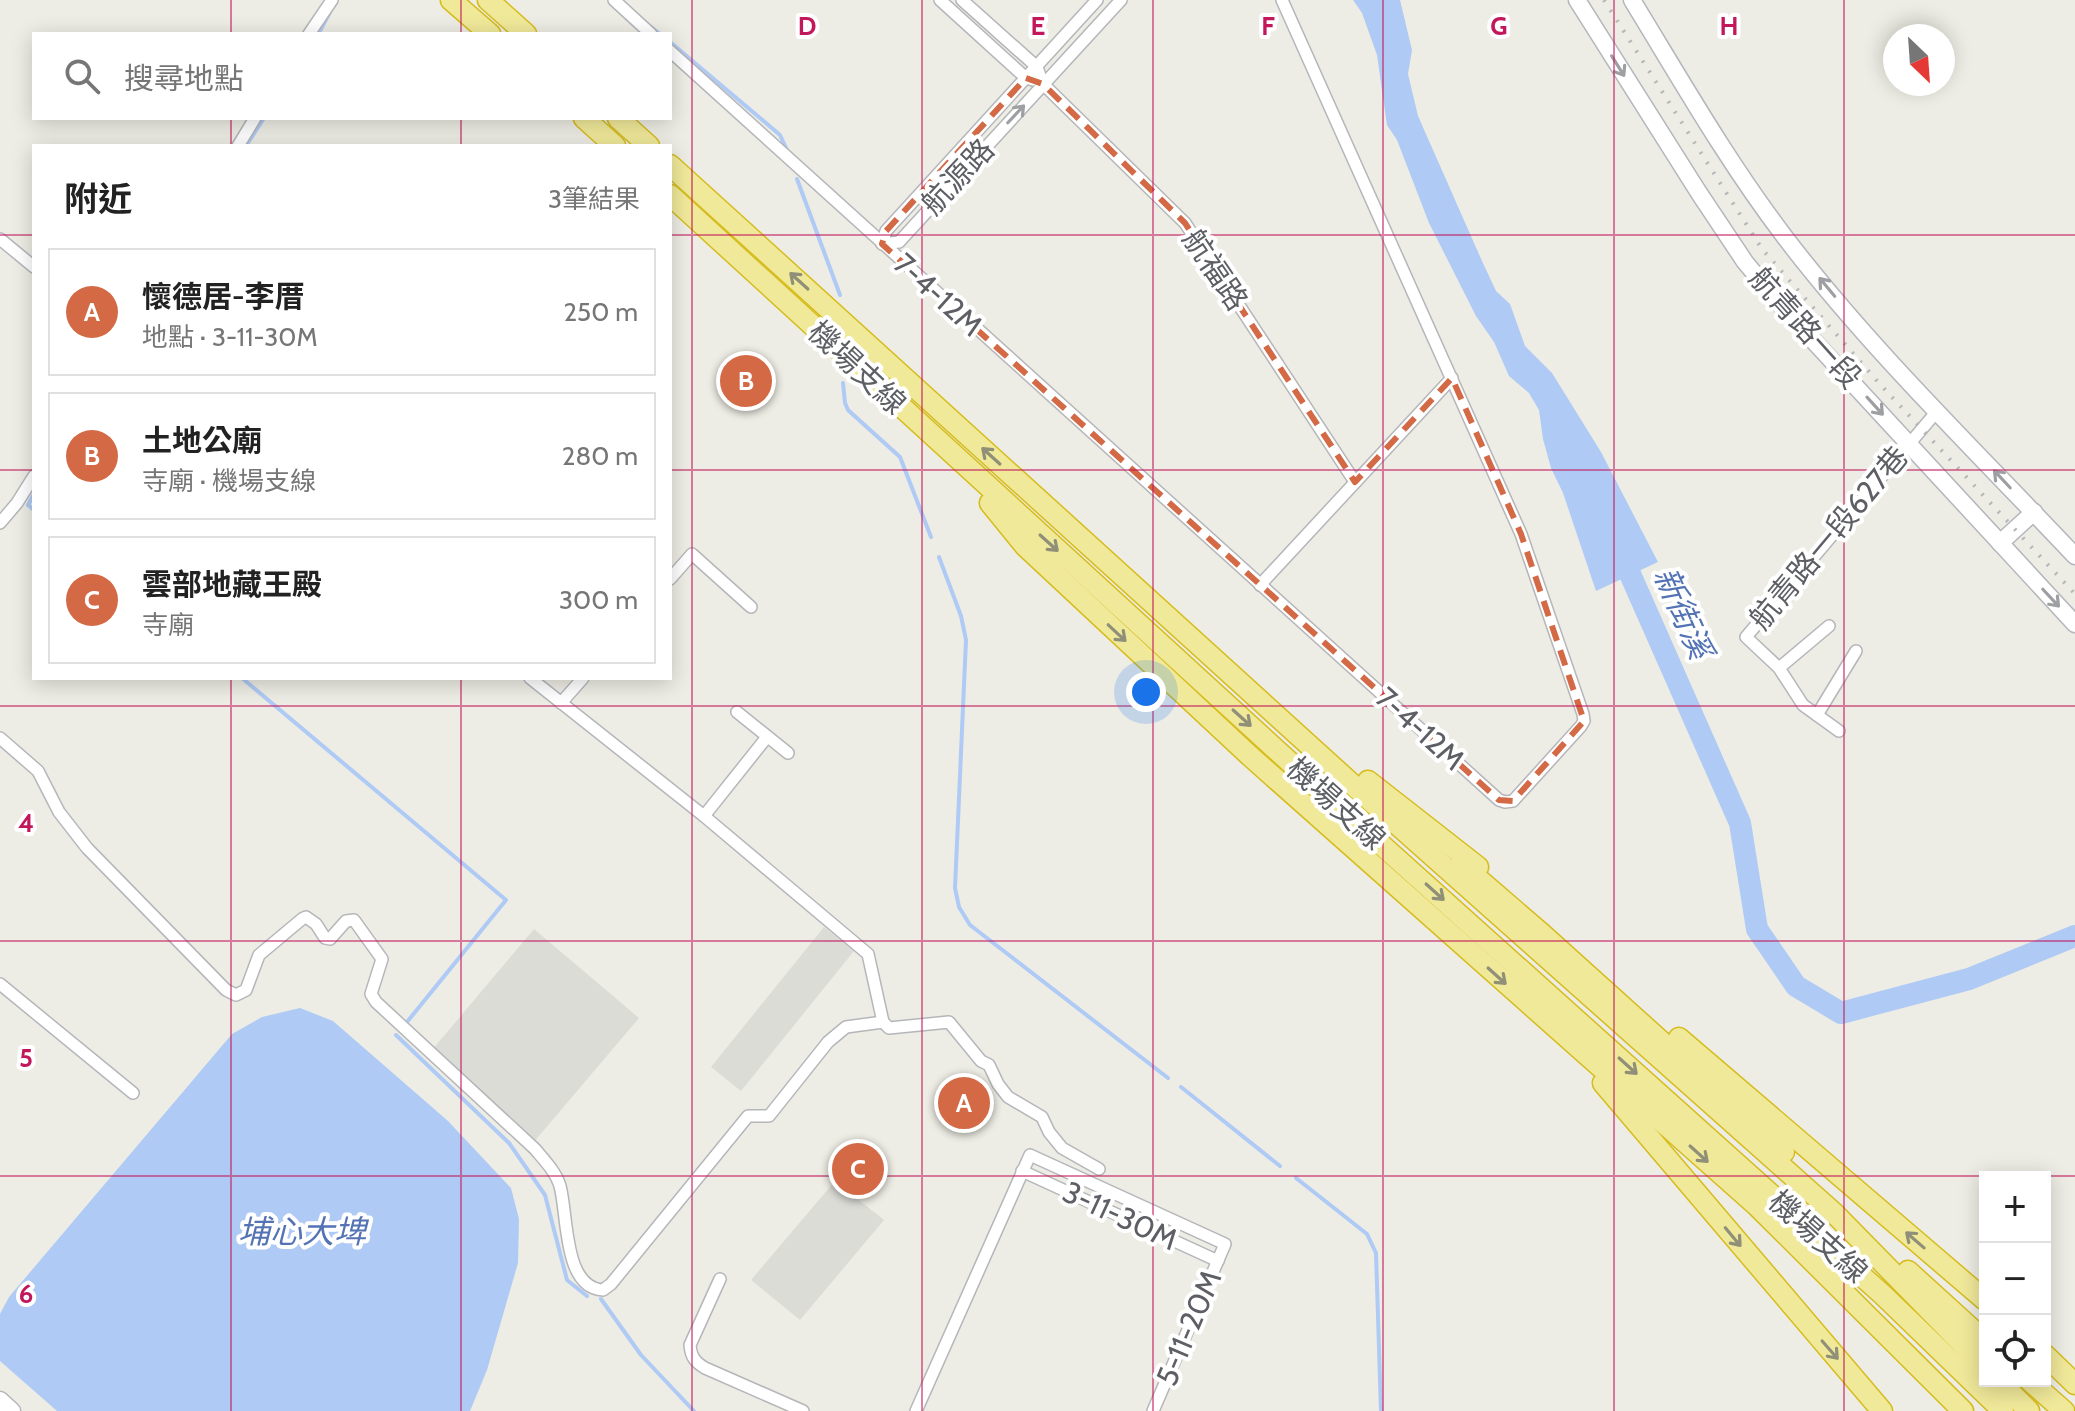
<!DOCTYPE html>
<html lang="zh-TW">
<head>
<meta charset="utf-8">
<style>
  body { margin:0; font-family:Cabin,"Noto Sans TC",sans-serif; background:#f6f6f6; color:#222 }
  .controls { position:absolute; right:24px; bottom:24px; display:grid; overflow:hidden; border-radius:0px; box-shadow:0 4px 20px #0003 }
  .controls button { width:72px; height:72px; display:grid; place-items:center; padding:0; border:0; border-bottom:2px solid #e0e0e0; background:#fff; color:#222; font:40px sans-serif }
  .compass { position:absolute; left:1883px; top:24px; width:72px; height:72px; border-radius:50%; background:#fff; box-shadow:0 4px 20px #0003; rotate:155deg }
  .you { position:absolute; left:1146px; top:692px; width:28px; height:28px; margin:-20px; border:6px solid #fff; border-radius:50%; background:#1a73e8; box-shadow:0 0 0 12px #1a73e833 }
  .badge { display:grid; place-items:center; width:52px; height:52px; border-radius:50%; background:#d36945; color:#fff; font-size:26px; font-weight:700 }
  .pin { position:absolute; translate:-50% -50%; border:4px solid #fff; box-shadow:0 2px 8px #0006 }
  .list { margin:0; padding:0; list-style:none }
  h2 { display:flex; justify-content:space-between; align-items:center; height:104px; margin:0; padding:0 32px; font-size:34px }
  h2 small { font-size:26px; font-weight:400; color:#767676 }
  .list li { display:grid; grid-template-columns:52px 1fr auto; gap:24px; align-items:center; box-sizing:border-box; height:128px; margin:0 16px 16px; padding:0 16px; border:2px solid #e0e0e0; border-radius:0px }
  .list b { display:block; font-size:30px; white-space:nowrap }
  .list p { margin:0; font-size:26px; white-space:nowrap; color:#767676 }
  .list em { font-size:26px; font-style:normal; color:#767676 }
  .icon { flex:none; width:44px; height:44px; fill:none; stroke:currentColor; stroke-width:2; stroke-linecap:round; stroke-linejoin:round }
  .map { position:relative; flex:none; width:2075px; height:1411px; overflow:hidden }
  .search { position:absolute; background:#fff; box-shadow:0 4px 20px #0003; left:32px; top:32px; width:640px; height:88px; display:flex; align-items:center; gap:20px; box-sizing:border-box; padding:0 28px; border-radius:0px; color:#767676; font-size:30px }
  .panel { position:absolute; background:#fff; box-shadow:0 4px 20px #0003; left:32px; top:144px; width:640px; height:536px; border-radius:0px }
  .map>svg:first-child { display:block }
  .industrial { fill:#dcdcd7 }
  .water { fill:#afcaf4 }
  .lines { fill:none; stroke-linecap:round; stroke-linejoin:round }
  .stream { stroke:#afcaf4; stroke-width:4 }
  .river { stroke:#afcaf4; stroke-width:22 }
  .street-casing { stroke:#b5b6ba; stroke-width:14 }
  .secondary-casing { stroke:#b4b6bb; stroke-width:19 }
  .highway-casing { stroke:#d6bc1d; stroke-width:23 }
  .street { stroke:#fff; stroke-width:11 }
  .secondary { stroke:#fff; stroke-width:16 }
  .highway { stroke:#f0e99a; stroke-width:20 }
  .rail { stroke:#b5b6b6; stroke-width:4; stroke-dasharray:2 10; stroke-linecap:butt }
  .oneway { stroke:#9e9fa2 }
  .oneway2 { stroke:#908f77 }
  .marked { fill:none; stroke:#d36945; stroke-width:6; stroke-dasharray:16 10; stroke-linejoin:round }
  .grid { fill:none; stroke:#c2185b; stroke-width:2; stroke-opacity:0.55 }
  .labels { text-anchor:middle; stroke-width:8; stroke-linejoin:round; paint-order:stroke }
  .street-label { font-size:30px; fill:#5d5f64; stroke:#fff }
  .water-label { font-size:32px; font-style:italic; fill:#5473b5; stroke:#fff }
  .grid-label { font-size:26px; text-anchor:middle; font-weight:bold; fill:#c2185b; stroke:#fff; stroke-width:8; stroke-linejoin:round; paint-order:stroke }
</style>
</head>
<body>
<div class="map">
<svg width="2075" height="1411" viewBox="0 0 2075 1411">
  <rect width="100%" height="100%" fill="#edede5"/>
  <g class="industrial">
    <polygon points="824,927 854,951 741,1091 711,1067"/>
    <polygon points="534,929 639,1018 533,1143 432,1050"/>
    <polygon points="835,1181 884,1220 800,1320 751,1280"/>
  </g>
  <g class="water">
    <polygon points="1353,0 1400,0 1412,50 1408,74 1418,116 1482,261 1496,291 1510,304 1525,346 1552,373 1601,452 1658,562 1596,591 1563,493 1551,468 1543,439 1539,410 1529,393 1509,376 1494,342 1476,316 1429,223 1397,140 1387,125 1377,55 1362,13"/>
    <polygon points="300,1008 333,1021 448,1121 511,1188 519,1219 518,1263 487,1370 470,1411 57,1411 0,1361 0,1314 9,1297 232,1034 262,1017"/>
  </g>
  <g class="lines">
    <g class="stream">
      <polyline points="651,27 660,34"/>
      <polyline points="320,31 330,12"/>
      <polyline points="670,42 773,129 780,135 787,150"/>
      <polyline points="246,146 264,118"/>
      <polyline points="797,179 840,295"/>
      <polyline points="843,383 845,403 848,410 900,457 931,537"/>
      <polyline points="34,494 28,505 34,510"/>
      <polyline points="939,557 961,616 966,640 955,888 959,907 970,925 1168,1078"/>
      <polyline points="242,678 506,900 407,1022"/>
      <polyline points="396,1035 509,1143 545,1195 567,1280 587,1296"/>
      <polyline points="1181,1087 1280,1166"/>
      <polyline points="1296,1178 1367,1234 1376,1253 1381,1411"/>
      <polyline points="601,1299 641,1355 694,1411"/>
    </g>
    <polyline class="river" points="1619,549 1740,823 1757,929 1796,986 1841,1013 1969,979 2075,936"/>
    <defs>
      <g id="street">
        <polyline points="614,0 651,34"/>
        <polyline points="940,0 1026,78 1033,80"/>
        <polyline points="962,0 1037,67 1043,84 1185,223 1355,482"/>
        <polyline points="1097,0 886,231 882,244 899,242 1121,0"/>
        <polyline points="309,34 332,0"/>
        <polyline points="670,51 1499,800 1505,802 1513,801 1581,726 1584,721 1583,714 1521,534 1282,0"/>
        <polyline points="238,146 255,118"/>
        <polyline points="0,239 34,267"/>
        <polyline points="0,523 17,503 34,476"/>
        <polyline points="670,579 692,554 751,607"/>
        <polyline points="1260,585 1452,378"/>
        <polyline points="1779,668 1829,626"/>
        <polyline points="530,678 704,816 868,954 883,1022 889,1028 949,1022 981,1061 989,1065 998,1084 1008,1097 1042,1117 1049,1132 1062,1148 1099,1169"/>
        <polyline points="561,703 583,678"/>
        <polyline points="737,712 788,753"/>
        <polyline points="1817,715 1856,651"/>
        <polyline points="1839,731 1803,705 1779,668 1746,637 1938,410"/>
        <path d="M 0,738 L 38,771 L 59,812 L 87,848 L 226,990 L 236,995 L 246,990 L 259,955 L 302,919 L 306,917 L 316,924 L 325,938 L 330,939 L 346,921 L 354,920 L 382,959 L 371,994 L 376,1002 L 535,1149 C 544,1160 556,1172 560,1186 C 568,1215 563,1288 603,1290 L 611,1284 L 748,1116 L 769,1116 L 828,1042 L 846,1027 L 883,1022"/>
        <polyline points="704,816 767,737"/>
        <polyline points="0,984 133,1093"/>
        <polyline points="1022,1171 1218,1261"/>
        <path d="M 720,1279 L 690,1345 C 691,1357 695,1362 705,1368 L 803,1411"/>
        <polyline points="916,1411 1030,1155 1225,1244 1153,1411"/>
      </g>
      <g id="secondary">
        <polyline points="1577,0 1699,193 1745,262 1785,310 2075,624"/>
        <path d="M 1632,0 C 1681,80 1727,161 1784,236 C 1869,348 1978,453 2075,556"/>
        <polyline points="2000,543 2034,512"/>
        <polyline points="0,1400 12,1411"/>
      </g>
      <g id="highway">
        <polyline points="451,0 490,34"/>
        <polyline points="488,0 526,34"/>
        <polyline points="584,118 615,146"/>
        <polyline points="618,118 649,146"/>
        <polyline points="670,165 1364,795 1834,1213 1985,1367"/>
        <polyline points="670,195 1317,787 1883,1295 2003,1411"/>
        <polyline points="990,503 1025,546 1250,756 1757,1206 1963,1411"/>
        <polyline points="1368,781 1478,867"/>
        <polyline points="1461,864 1541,933 1784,1152"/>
        <polyline points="1679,1038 1985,1300"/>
        <polyline points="1603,1083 1882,1411"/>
        <polyline points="1908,1271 1985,1341"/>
        <polyline points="2045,1355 2075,1384"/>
        <polyline points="1999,1381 2029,1411"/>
        <polyline points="2030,1381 2064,1411"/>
      </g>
    </defs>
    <use href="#street" class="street-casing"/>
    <use href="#secondary" class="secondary-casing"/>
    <use href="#highway" class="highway-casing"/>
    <use href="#street" class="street"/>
    <use href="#secondary" class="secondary"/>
    <use href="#highway" class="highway"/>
    <polyline class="rail" points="1604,0 1762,249 1878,382 2075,594"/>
  </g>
  <defs><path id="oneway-shaft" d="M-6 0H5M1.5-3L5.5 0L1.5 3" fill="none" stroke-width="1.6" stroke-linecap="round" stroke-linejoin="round" transform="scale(2)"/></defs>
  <g class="oneway">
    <use href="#oneway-shaft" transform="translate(1618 66) rotate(58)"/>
    <use href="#oneway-shaft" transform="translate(1016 114) rotate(-47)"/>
    <use href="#oneway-shaft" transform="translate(1827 287) rotate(-130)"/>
    <use href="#oneway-shaft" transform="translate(1875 406) rotate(48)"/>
    <use href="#oneway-shaft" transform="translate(2002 479) rotate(-133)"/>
    <use href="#oneway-shaft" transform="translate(2051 598) rotate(47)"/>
  </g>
  <g class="oneway2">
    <use href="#oneway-shaft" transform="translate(799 281) rotate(-138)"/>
    <use href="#oneway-shaft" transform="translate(991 456) rotate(-138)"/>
    <use href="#oneway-shaft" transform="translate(1049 543) rotate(42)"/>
    <use href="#oneway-shaft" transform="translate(1117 633) rotate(43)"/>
    <use href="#oneway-shaft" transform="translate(1242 718) rotate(42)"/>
    <use href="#oneway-shaft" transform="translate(1435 892) rotate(42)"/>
    <use href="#oneway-shaft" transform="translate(1497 976) rotate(42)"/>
    <use href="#oneway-shaft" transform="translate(1628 1066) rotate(42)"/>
    <use href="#oneway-shaft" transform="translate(1699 1154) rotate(42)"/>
    <use href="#oneway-shaft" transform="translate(1733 1237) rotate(50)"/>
    <use href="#oneway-shaft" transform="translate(1915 1240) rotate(-139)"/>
    <use href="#oneway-shaft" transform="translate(1830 1350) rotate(49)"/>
  </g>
  <path class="marked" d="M 1026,78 L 1043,84 L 1185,223 L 1355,482 L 1452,378 L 1521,534 L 1584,721 L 1513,801 L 1499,800 L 882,244 L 886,231 Z"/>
  <path class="grid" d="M 231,0 L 231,34M 461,0 L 461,34M 692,0 L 692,1411M 922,0 L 922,1411M 1153,0 L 1153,1411M 1383,0 L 1383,1411M 1614,0 L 1614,1411M 1844,0 L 1844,1411M 231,118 L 231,146M 461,118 L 461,146M 0,235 L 34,235M 670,235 L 2075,235M 0,470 L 34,470M 670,470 L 2075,470M 231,678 L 231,1411M 461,678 L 461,1411M 0,706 L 2075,706M 0,941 L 2075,941M 0,1176 L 2075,1176"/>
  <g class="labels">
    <g class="street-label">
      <text transform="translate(958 177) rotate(-47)" y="10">航源路</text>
      <text transform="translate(1215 270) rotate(56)" y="10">航福路</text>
      <text transform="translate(938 295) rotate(42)" y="10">7-4-12M</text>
      <text transform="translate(1805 328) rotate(48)" y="10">航青路一段</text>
      <text transform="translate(857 368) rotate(43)" y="10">機場支線</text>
      <text transform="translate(1829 538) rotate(-50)" y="10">航青路一段627巷</text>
      <text transform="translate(1420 729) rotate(42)" y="10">7-4-12M</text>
      <text transform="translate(1336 804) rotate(42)" y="10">機場支線</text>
      <text transform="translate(1120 1216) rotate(25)" y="10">3-11-30M</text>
      <text transform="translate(1818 1237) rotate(42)" y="10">機場支線</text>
      <text transform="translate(1189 1328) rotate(-67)" y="10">5-11-20M</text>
    </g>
    <g class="water-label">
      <text transform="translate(1683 613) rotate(66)" y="11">新街溪</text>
      <text x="302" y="1243">埔心大埤</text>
    </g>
  </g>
  <g class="grid-label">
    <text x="807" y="35">D</text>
    <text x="1038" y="35">E</text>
    <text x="1268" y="35">F</text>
    <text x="1499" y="35">G</text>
    <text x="1729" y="35">H</text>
    <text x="26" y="832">4</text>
    <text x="26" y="1067">5</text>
    <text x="26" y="1303">6</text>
  </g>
</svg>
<div class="controls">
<button>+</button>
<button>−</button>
<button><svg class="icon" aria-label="locate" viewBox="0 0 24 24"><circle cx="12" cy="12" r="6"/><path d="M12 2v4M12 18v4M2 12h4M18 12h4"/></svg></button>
</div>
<svg class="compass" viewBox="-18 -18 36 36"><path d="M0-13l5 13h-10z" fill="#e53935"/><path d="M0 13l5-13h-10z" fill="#767676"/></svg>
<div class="you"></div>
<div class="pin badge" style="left:964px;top:1103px">A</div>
<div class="pin badge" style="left:746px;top:381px">B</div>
<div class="pin badge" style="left:858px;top:1169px">C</div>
<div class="search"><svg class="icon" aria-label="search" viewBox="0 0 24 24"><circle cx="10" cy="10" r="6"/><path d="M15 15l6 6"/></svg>搜尋地點</div>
<section class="panel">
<h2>附近<small>3筆結果</small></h2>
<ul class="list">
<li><span class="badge">A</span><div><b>懷德居-李厝</b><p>地點 · 3-11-30M</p></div><em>250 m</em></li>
<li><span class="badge">B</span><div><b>土地公廟</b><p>寺廟 · 機場支線</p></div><em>280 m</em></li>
<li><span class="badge">C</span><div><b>雲部地藏王殿</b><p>寺廟</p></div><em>300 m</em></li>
</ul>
</section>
</div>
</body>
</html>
